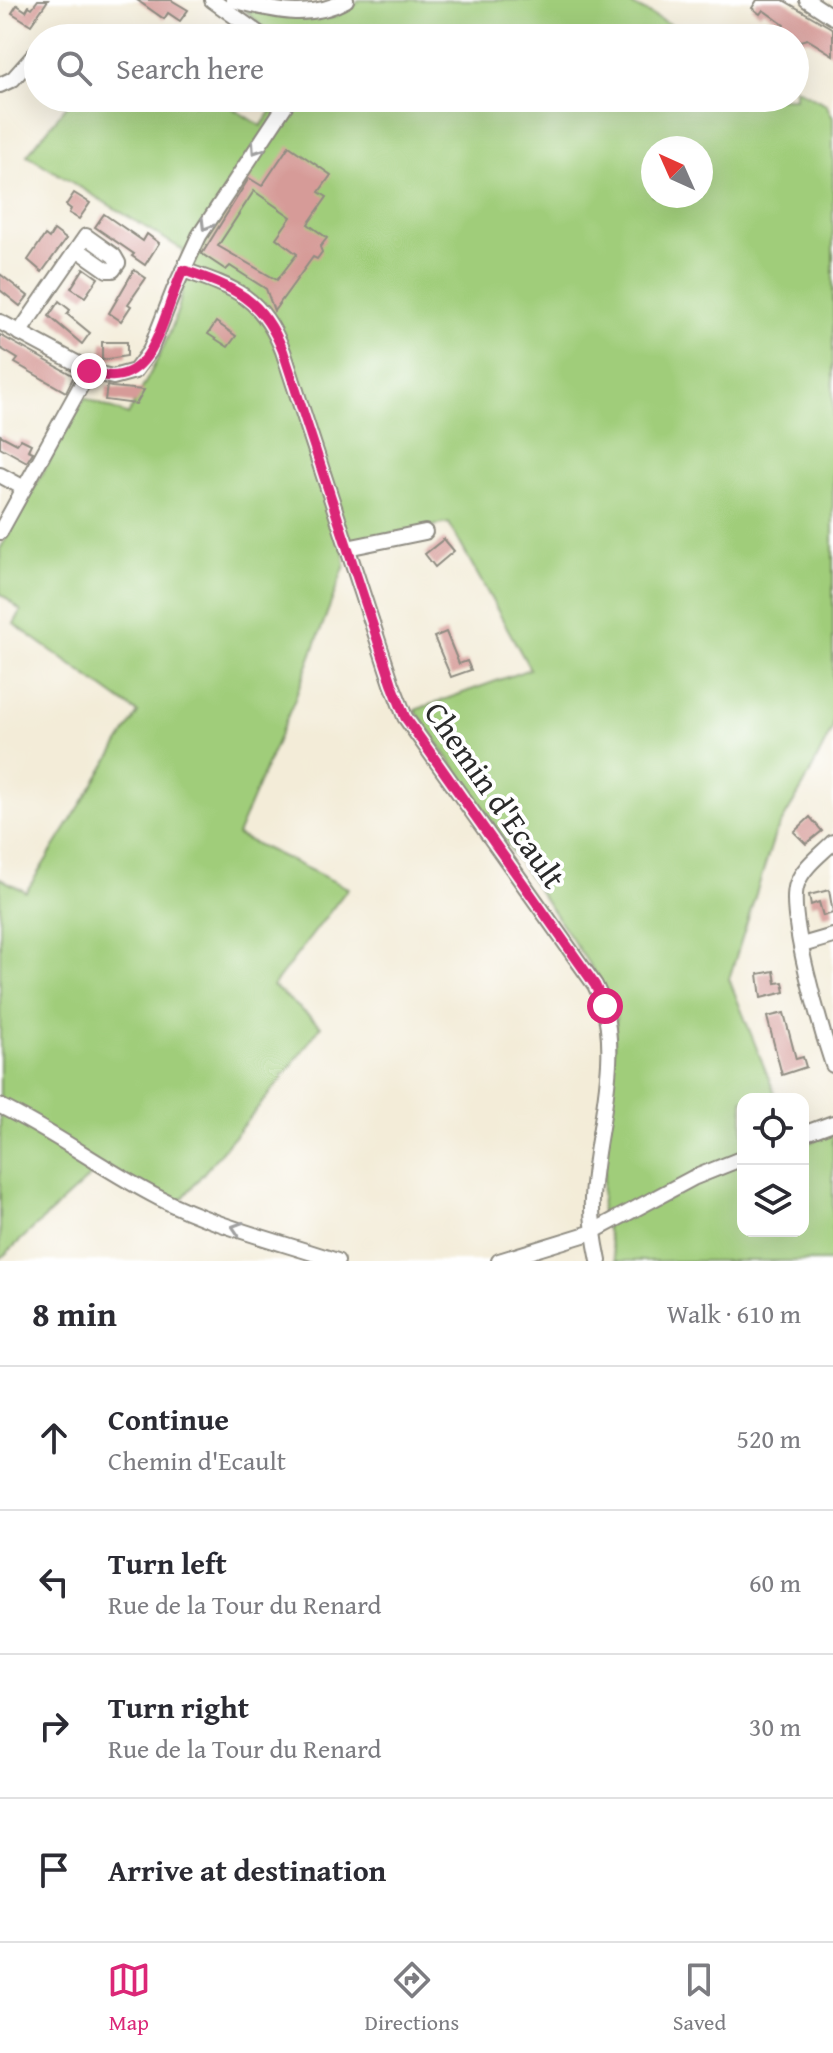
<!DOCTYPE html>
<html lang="en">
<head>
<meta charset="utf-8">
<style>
  body { margin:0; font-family:"Gentium Book Plus",serif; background:#f7f7f7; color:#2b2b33 }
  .controls { position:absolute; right:24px; bottom:24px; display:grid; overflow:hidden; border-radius:16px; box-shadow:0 8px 32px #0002 }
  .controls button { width:72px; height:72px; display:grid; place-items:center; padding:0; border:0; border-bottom:2px solid #e1e1e2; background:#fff; color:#2b2b33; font:40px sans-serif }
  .compass { position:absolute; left:641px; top:136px; width:72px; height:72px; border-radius:50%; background:#fff; box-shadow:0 8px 32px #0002; rotate:315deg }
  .stop { position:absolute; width:24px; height:24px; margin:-18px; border:6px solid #db2777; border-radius:50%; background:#fff }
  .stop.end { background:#db2777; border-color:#fff; box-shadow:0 2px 8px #0008 }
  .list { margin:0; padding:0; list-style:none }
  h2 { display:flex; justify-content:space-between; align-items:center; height:104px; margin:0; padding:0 32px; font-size:34px }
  h2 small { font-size:26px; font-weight:400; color:#7c7c81 }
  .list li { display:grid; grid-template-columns:52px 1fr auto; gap:24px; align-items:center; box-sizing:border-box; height:144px; padding:0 32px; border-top:2px solid #e1e1e2 }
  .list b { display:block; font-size:30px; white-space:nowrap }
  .list p { margin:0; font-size:26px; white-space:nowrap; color:#7c7c81 }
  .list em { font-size:26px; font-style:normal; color:#7c7c81 }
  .icon { flex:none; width:44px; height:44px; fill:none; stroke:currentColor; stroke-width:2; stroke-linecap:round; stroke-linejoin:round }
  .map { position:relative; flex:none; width:833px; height:1261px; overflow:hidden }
  .search { position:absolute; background:#fff; box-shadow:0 8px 32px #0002; left:24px; right:24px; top:24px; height:88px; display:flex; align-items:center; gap:20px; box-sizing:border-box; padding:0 28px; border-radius:44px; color:#7c7c81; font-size:30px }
  .sheet { height:680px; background:#fff }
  nav { display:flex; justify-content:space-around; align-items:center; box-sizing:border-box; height:112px; border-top:2px solid #e1e1e2; background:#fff; font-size:22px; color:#7c7c81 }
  nav a { display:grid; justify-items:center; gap:4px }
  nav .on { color:#db2777 }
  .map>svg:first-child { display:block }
  .green { fill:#a0cd7a; stroke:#667c52; stroke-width:2; fill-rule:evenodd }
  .building { fill:#d69b98; fill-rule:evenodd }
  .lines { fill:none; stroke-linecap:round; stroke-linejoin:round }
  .minor-casing { stroke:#8f8c82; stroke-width:18 }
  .minor { stroke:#fff; stroke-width:14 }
  .oneway { stroke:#a0a0a0 }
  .route { stroke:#db2777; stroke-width:10 }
  .labels { text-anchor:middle; stroke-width:8; stroke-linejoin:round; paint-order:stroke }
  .street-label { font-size:32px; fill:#2b2b2b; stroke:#fff }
</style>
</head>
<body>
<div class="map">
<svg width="833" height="1261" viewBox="0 0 833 1261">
  <rect width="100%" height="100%" fill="#fff"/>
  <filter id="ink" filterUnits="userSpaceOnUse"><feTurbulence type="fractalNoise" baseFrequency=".0125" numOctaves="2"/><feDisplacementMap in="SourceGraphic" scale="16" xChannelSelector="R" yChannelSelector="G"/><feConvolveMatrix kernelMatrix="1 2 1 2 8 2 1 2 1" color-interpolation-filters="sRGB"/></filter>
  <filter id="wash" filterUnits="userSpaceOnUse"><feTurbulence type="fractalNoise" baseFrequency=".006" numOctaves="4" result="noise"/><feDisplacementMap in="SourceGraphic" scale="32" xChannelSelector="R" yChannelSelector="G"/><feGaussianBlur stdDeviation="1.8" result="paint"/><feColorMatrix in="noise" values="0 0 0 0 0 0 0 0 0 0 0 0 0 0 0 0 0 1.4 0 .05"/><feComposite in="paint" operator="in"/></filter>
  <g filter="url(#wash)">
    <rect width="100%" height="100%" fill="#f3ecd8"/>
    <g class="green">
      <polygon points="359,0 623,0 697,38 276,38 244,10 332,18 354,6"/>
      <path d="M 795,88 L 826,104 L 833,118 L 833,727 L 804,785 L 775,834 L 729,979 L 777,1099 L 743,1099 L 743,1231 L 803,1231 L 803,1145 L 833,1132 L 833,1261 L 616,1261 L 601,1210 L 616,1015 L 597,976 L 415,710 L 530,669 L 449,523 L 358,540 L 343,547 L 345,565 L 295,699 L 237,835 L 348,888 L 273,986 L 321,1026 L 280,1081 L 173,1210 L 95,1172 L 0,1259 L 0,878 L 26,892 L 138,713 L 14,624 L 21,611 L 0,593 L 0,549 L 85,398 L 128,415 C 154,365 192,308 183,250 L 27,155 L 73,98 L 185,98 L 196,105 L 216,98 L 261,126 L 281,98 L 795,98 ZM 653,148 L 701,148 L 701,196 L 653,196 Z"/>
    </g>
    <g id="blocks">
      <g class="building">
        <polygon points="38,0 48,0 31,25 12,13 17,5 26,11 29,6 32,8"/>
        <polygon points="137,0 171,0 188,10 180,21 168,13 164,19"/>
        <polygon points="757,0 783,0 828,26 833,29 833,55 807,39 800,41 781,29 784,25 763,10 760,14 752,8"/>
        <path d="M 289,146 L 331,175 L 319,192 L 327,197 L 308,224 L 327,238 L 320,247 L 322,252 L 317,259 L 313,257 L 274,311 L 266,289 L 230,266 L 226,270 L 202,254 L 249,178 L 262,186 ZM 254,191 L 291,217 L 276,238 L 297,254 L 277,280 L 218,246 Z"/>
        <polygon points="74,193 90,203 79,219 69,213 71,209 66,205"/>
        <polygon points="104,214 143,241 147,234 159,243 145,265 132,256 134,254 95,227"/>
        <polygon points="54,230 66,239 42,272 28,260 45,235 49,238"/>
        <polygon points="84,268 98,278 85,297 71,288"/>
        <polygon points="134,270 146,278 128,304 131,306 121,321 109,313"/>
        <polygon points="0,274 28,296 20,306 0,290"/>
        <polygon points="59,301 70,310 67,314 90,333 82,344 49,316"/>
        <polygon points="216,322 236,336 228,347 208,334"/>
        <polygon points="0,335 74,376 66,392 15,363 18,359 0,348"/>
        <polygon points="102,342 127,342 127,356 102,360"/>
        <polygon points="107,386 112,387 144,390 136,404 105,400"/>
        <polygon points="0,435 17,444 21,439 31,444 28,450 33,452 27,462 0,447"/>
        <polygon points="444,539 454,551 435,567 425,554"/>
        <polygon points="446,632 459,664 467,661 471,670 451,677 434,637"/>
        <polygon points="810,817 822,831 806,844 794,832"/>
        <polygon points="829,890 833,913 823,916 819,902 811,905 809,895"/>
        <polygon points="774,971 776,983 783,982 785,992 761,998 758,974"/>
        <polygon points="784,1013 796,1059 803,1057 806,1067 782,1075 767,1017"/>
      </g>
    </g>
  </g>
  <g filter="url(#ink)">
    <use href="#blocks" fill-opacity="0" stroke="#8f8c82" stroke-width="2"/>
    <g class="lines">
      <defs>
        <g id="minor">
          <polyline points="212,0 265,38"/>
          <path d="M 233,0 C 271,10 309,21 346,0"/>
          <polyline points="807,0 833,17"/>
          <polyline points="0,85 13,79 37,52"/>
          <path d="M 183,270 C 236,288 262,297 283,351 L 392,684 L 405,717 L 595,985 C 628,1047 594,1132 592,1199 C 591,1219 595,1242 599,1261"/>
          <polyline points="0,322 95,373 113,377 135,371 150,351 174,290 199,236 290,98"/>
          <polyline points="19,333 77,249 86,236 114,256 118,263 113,270 107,270 77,249"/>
          <polyline points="0,475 24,488"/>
          <polyline points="0,532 89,371"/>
          <polyline points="347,548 425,532"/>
          <path d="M 833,842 C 820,855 803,867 797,884 C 786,913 822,1032 833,1065"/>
          <polyline points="802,945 833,936"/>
          <path d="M 0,1106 C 56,1133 104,1170 159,1198 C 214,1226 278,1241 337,1261"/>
          <polyline points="803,1134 833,1123"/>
          <polyline points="499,1261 590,1233 693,1178 743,1158"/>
        </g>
      </defs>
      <use href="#minor" class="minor-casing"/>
      <use href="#minor" class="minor"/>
    </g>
    <defs><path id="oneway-chevron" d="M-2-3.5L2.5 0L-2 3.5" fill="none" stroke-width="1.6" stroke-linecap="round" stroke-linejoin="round" transform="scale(2)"/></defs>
    <g class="oneway">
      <use href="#oneway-chevron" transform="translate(256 149) rotate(124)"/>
      <use href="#oneway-chevron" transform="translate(206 225) rotate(121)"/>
      <use href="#oneway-chevron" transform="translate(237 1228) rotate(-162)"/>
    </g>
  </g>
  <g class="lines" filter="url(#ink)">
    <path class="route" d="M 89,371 C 155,398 162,312 183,270 C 234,287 263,299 283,351 L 392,684 L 405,717 L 595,985 L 605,1006"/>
  </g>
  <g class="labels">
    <g class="street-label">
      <text transform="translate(495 795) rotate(55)" y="11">Chemin d'Ecault</text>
    </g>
  </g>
</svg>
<div class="controls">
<button><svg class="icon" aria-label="locate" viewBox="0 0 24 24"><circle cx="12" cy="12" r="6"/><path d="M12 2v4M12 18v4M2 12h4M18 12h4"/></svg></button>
<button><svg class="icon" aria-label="layers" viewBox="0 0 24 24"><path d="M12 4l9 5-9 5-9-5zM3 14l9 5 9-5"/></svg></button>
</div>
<svg class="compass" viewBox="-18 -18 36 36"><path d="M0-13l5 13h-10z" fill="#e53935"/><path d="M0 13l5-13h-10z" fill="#7c7c81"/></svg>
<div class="stop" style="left:605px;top:1006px"></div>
<div class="stop end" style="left:89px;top:371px"></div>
<div class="search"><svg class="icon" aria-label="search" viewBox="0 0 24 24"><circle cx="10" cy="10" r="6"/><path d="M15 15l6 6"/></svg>Search here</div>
</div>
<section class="sheet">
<h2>8 min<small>Walk · 610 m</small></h2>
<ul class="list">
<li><svg class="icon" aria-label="ahead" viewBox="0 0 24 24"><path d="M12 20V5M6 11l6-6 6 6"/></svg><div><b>Continue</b><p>Chemin d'Ecault</p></div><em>520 m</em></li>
<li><svg class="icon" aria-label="left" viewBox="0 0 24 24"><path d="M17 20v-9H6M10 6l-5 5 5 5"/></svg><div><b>Turn left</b><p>Rue de la Tour du Renard</p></div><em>60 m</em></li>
<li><svg class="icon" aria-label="right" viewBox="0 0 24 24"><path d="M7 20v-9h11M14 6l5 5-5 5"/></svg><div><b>Turn right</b><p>Rue de la Tour du Renard</p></div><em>30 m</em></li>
<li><svg class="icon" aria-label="arrive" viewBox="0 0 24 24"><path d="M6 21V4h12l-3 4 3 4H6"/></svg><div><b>Arrive at destination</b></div></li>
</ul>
</section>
<nav>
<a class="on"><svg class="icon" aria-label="map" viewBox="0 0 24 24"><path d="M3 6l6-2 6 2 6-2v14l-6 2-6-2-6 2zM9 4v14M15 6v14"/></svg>Map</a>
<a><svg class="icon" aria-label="directions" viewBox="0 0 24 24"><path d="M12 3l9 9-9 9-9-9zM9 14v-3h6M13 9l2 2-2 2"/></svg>Directions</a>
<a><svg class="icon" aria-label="saved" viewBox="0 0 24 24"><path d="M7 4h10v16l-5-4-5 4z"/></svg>Saved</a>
</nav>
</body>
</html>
